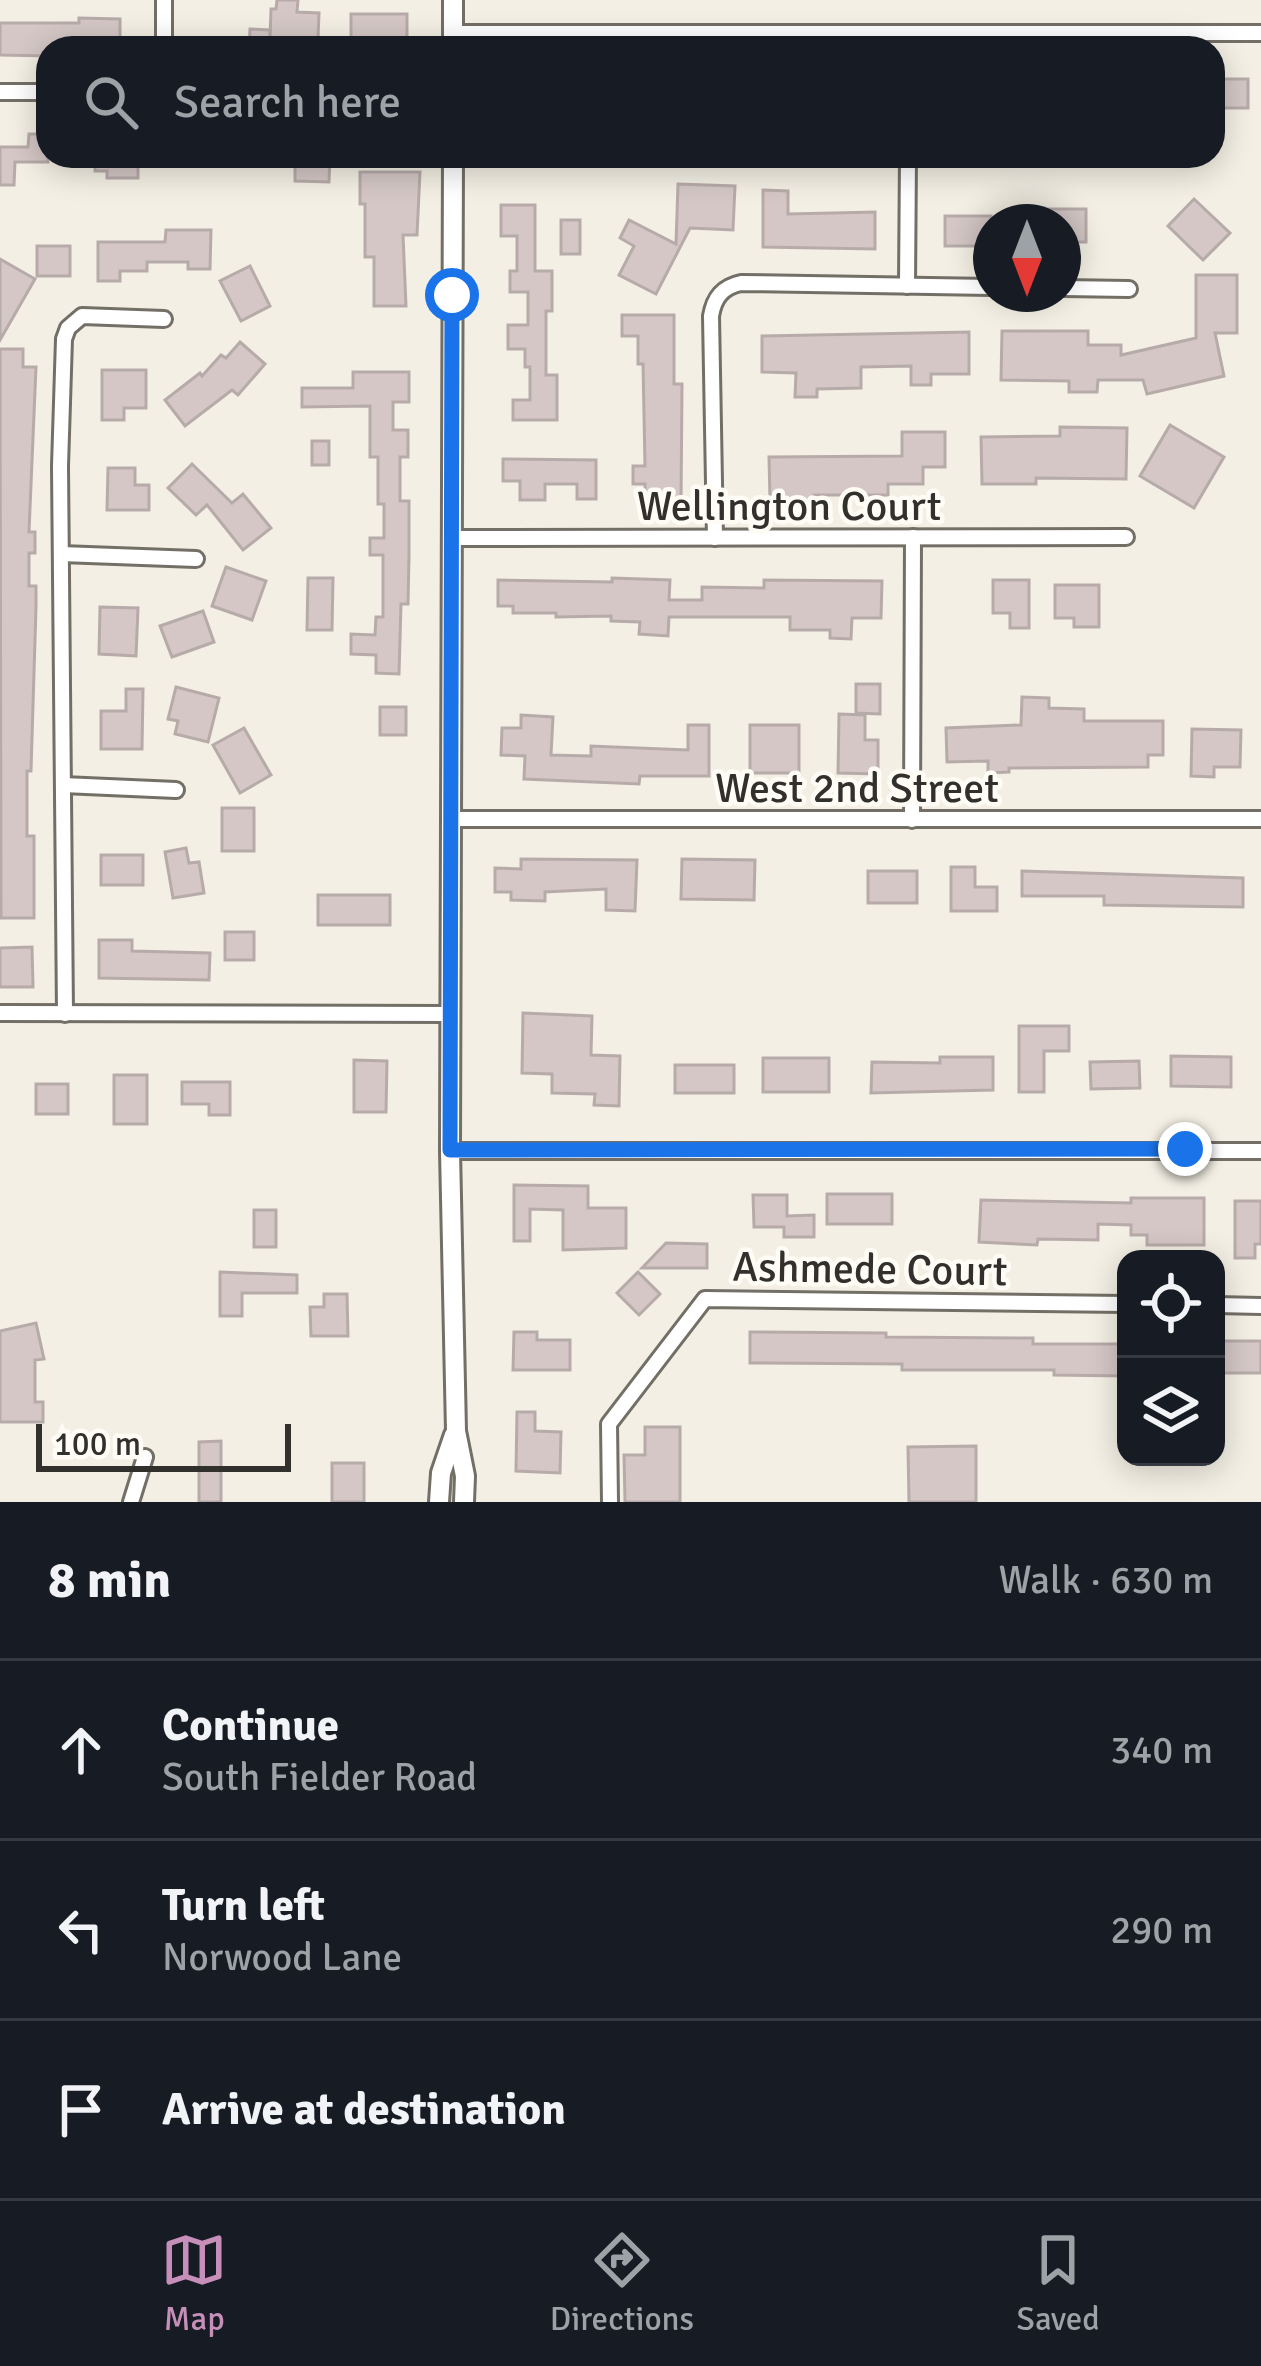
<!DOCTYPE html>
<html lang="en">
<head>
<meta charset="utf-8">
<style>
  body { margin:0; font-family:Signika,sans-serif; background:#20242c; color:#f1f3f6 }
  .controls { position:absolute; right:36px; bottom:36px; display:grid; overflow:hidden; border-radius:24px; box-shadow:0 6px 30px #0003 }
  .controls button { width:108px; height:108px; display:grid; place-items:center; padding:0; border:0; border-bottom:3px solid #363941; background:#171b24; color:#f1f3f6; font:60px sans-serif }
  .compass { position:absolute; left:973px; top:204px; width:108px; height:108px; border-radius:50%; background:#171b24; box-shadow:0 6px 30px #0003; rotate:180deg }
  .scale { position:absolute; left:36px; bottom:30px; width:255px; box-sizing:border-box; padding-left:12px; border:6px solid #31302c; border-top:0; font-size:33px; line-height:42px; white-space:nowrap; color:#31302c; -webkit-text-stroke:9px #fffcf6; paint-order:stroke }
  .stop { position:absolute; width:36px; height:36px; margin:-27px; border:9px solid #1a73e8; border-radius:50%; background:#fff }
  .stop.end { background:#1a73e8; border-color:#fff; box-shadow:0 3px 12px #0008 }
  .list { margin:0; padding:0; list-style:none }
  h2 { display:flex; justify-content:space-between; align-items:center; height:156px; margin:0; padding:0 48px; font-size:51px }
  h2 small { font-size:39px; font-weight:400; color:#9ea1a6 }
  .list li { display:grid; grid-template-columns:78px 1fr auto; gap:36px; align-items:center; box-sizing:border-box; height:180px; padding:0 48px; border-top:3px solid #363941 }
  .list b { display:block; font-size:45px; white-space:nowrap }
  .list p { margin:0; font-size:39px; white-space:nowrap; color:#9ea1a6 }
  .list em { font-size:39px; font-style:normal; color:#9ea1a6 }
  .icon { flex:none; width:66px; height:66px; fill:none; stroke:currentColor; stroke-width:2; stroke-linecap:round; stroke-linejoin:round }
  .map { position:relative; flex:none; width:1261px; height:1502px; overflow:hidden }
  .search { position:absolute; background:#171b24; box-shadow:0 6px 30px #0003; left:36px; right:36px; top:36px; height:132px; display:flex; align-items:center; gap:30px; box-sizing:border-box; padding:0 42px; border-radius:36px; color:#9ea1a6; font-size:45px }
  .sheet { height:696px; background:#171b24 }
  nav { display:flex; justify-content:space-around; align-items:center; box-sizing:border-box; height:168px; border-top:3px solid #363941; background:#171b24; font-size:33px; color:#9ea1a6 }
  nav a { display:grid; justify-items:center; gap:6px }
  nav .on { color:#c68fba }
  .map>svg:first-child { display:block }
  .building { fill:#d4c7c6; stroke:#b7aba9; stroke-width:3 }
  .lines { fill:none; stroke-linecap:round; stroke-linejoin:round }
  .street-casing { stroke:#736f66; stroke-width:20 }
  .secondary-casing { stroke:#736f66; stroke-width:24 }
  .street { stroke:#fff; stroke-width:14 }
  .secondary { stroke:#fff; stroke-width:18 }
  .route { stroke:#1a73e8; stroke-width:15 }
  .labels { text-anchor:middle; stroke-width:9; stroke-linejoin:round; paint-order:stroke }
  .street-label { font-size:42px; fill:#31302c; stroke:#fffcf6 }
</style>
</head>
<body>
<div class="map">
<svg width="1261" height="1502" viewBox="0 0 1261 1502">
  <rect width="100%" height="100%" fill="#f3efe4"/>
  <g class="building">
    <polygon points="277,0 298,0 297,12 319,13 318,39 270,38 271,9 276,9"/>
    <polygon points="351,14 407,14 407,39 351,38"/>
    <polygon points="79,18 120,19 120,48 48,48 48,56 0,55 0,23 79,23"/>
    <polygon points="250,29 270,30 269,48 249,48"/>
    <rect x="1213" y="79" width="35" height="29"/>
    <polygon points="29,134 48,134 48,162 15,162 14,185 0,185 0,147 28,147"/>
    <polygon points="95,156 138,156 138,178 107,178 107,171 95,171"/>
    <polygon points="295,156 330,156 329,182 295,181"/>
    <polygon points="360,172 420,172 417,235 403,235 406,306 374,306 374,257 365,257 365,204 360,204"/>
    <polygon points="678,184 735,186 733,230 690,228 656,294 619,275 634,246 620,238 629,220 676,244"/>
    <polygon points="763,190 788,191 788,214 875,212 875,249 763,247"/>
    <polygon points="1194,199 1230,233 1203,260 1168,226"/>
    <polygon points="501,205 535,205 535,271 552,271 552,311 546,311 546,375 557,375 557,420 513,420 513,400 530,400 530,367 525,367 525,349 508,349 508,325 528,325 528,292 510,292 510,271 517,271 517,236 501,236"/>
    <polygon points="1034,209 1086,209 1086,242 1063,242 1063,222 1034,222"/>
    <rect x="945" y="216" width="46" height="30"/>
    <rect x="561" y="220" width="19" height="34"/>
    <polygon points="166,230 211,230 210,269 188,269 188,262 147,262 147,271 120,271 120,281 98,281 98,242 165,242"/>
    <rect x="37" y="246" width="33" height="30"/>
    <polygon points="0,259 35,279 0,340"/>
    <polygon points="250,266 270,306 241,321 220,281"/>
    <polygon points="1196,275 1237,275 1237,333 1215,333 1224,376 1147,394 1143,380 1098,380 1097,392 1069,392 1069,381 1001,380 1002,331 1088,331 1088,345 1121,345 1121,355 1196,338"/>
    <polygon points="622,315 674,315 674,384 682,384 681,505 645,505 645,484 633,484 633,466 645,466 643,364 638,364 638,336 622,336"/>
    <polygon points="969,332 969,374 931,374 931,385 911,385 911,366 861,367 861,388 817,389 817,397 795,397 796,373 762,372 762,336"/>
    <polygon points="240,342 265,364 238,395 232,390 185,426 165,400 200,373 202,376 221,355 226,358"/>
    <polygon points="0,349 23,349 23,367 36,367 29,532 35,532 35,553 29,553 29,586 36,586 36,607 31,771 27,771 27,836 34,836 34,918 1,918"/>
    <polygon points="102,370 146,370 146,408 124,408 124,420 102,420"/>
    <polygon points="353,372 409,372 409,402 393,402 393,430 408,430 408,457 400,457 400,501 409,501 409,555 408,604 401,604 399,674 376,673 376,655 351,654 351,634 375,635 376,617 383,617 383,555 370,555 370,538 384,538 384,504 378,504 378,457 370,457 370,406 302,407 302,388 353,388"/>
    <polygon points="1170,425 1224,457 1194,508 1140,476"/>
    <polygon points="1060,427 1127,428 1126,479 1036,478 1036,484 982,484 981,437 1060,436"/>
    <polygon points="902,432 945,432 945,467 923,467 923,484 888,484 888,495 814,495 815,500 770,501 769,457 902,456"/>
    <rect x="312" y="441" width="17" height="24"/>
    <polygon points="503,459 596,460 596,499 577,499 577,484 545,484 545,500 520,500 520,481 503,481"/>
    <polygon points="192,464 232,503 243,494 271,528 243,550 207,505 196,515 168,488"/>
    <polygon points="108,468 135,468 135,485 149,485 149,510 107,510"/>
    <polygon points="226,567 266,581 252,620 212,606"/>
    <polygon points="308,578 333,578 332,630 307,630"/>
    <polygon points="612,578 670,580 669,600 702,600 702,587 764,588 764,580 882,581 881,618 852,618 851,639 830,638 830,630 790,630 790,617 669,617 668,636 639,634 640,622 611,621 611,616 556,617 556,613 513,613 513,606 498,606 498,580 612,582"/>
    <polygon points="993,580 1029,580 1029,628 1010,628 1010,613 993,613"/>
    <polygon points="1055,585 1099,585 1099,627 1074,627 1074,618 1055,618"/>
    <polygon points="100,607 138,608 136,656 99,654"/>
    <polygon points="203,611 214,642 172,657 160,626"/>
    <polygon points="856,684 880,684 880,714 856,713"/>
    <polygon points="176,687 219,698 208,742 175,734 178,721 168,719"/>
    <polygon points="126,689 143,689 142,749 101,749 101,711 126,711"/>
    <polygon points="1022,697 1049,698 1049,708 1084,709 1084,721 1163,721 1163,755 1148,755 1148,767 1009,768 1009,772 988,773 988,761 947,762 946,728 1021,725"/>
    <rect x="380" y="707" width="26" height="28"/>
    <polygon points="839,714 865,715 865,740 878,740 878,774 838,773"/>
    <polygon points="521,715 553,717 551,755 591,756 591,746 688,750 688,725 709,725 709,776 640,776 639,784 524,779 525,756 501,755 502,728 521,728"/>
    <rect x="750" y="725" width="49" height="48"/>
    <polygon points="244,728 271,775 240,793 213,745"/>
    <polygon points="1192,729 1241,730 1240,767 1214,767 1214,777 1191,776"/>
    <rect x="222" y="808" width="32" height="43"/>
    <polygon points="186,848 189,863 199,862 204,893 173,898 165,852"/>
    <rect x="101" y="855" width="42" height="30"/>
    <polygon points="521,859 637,860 635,911 606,910 606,889 545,892 545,901 511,900 511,892 495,892 495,868 521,869"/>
    <polygon points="682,859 755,860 754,900 681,899"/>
    <polygon points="951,867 975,867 975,887 997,887 997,911 951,911"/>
    <rect x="868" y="871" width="49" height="32"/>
    <polygon points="1022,871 1243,878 1243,907 1104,905 1104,896 1022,896"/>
    <rect x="318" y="895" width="72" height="30"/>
    <rect x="225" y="932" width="29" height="28"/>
    <polygon points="99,940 132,940 132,951 210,953 209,980 99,978"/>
    <polygon points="32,947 33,987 0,987 0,948"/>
    <polygon points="523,1013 592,1016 591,1055 620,1056 619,1106 594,1105 595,1094 552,1093 552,1074 522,1073"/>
    <polygon points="1019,1026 1069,1026 1069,1051 1044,1051 1044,1092 1019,1092"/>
    <polygon points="1171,1056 1231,1057 1231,1087 1171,1086"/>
    <polygon points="940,1057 993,1057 993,1090 871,1093 872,1062 940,1063"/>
    <rect x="763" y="1058" width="66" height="34"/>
    <polygon points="354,1060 387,1061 386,1112 354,1112"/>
    <polygon points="1139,1061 1140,1088 1091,1089 1090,1062"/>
    <rect x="675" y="1065" width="59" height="28"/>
    <rect x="114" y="1075" width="33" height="49"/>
    <polygon points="182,1082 230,1082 230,1115 209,1115 209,1104 182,1104"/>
    <rect x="36" y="1084" width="32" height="30"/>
    <polygon points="514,1185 588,1186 588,1208 626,1208 626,1248 563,1250 563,1210 530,1209 530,1241 514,1241"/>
    <rect x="827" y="1194" width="65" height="30"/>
    <polygon points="753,1195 787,1195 787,1216 814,1215 814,1237 784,1237 784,1227 754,1227"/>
    <polygon points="1131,1198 1204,1198 1204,1245 1147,1245 1147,1235 1131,1235 1131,1225 1098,1224 1098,1240 1038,1239 1037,1245 979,1242 981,1200 1131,1203"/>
    <polygon points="1235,1201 1261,1201 1261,1244 1255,1244 1255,1258 1235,1258"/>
    <rect x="254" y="1210" width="22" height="37"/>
    <polygon points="666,1243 707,1244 707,1268 642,1268"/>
    <polygon points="220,1272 297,1275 297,1293 242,1293 242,1316 220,1316"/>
    <polygon points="638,1272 660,1294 639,1315 617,1293"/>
    <polygon points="324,1294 347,1294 348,1336 311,1336 310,1307 324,1307"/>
    <polygon points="36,1323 44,1359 35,1360 35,1402 43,1402 43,1422 0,1422 0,1331"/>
    <polygon points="514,1332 537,1332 537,1340 570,1340 570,1370 513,1370"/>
    <polygon points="750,1332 886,1333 886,1337 1033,1338 1033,1344 1126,1344 1126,1376 1054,1375 1054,1370 902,1370 902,1364 750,1363"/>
    <rect x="1216" y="1341" width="45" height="32"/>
    <polygon points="517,1412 535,1412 535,1431 561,1432 560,1473 516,1471"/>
    <polygon points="645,1427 680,1427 680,1502 625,1502 624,1455 645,1455"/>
    <polygon points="221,1441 221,1502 199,1502 199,1442"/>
    <polygon points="976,1446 976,1502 909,1502 908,1447"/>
    <rect x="332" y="1463" width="32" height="39"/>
  </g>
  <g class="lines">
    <defs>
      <g id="street">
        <polyline points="164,0 164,48"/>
        <polyline points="453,33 1261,33"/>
        <polyline points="0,92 48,92"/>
        <polyline points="907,286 908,156"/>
        <polyline points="1063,288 1129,289"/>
        <polyline points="452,538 1126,537"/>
        <path d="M 715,538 L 711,316 C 714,298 722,287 741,283 L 991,287"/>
        <polyline points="61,554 196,559"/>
        <polyline points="63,785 176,790"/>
        <polyline points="452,819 1261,819"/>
        <polyline points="912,820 913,537"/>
        <polyline points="0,1013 450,1014"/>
        <polyline points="65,1014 60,466 64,339 68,328 82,316 164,319"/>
        <polyline points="450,1151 1261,1151"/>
        <polyline points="1216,1305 1261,1306"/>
        <polyline points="131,1502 145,1457"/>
        <polyline points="610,1502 609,1424 705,1299 1126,1304"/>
      </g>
      <g id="secondary">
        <polyline points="453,48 453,0"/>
        <polyline points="453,156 450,1151 456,1431 465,1476 464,1502"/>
        <polyline points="439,1502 441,1473 454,1435"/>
      </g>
    </defs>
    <use href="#street" class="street-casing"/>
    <use href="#secondary" class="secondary-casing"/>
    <use href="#street" class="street"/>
    <use href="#secondary" class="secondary"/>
  </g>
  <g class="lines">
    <polyline class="route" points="452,295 450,1150 1185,1149"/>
  </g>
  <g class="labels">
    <g class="street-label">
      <text x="789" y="520">Wellington Court</text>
      <text x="857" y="802">West 2nd Street</text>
      <text transform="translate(870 1268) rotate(1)" y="15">Ashmede Court</text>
    </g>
  </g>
</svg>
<div class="controls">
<button><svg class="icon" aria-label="locate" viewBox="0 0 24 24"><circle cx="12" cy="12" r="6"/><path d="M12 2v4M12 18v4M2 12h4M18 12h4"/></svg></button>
<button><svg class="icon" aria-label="layers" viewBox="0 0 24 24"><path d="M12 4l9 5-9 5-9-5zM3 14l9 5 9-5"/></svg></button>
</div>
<svg class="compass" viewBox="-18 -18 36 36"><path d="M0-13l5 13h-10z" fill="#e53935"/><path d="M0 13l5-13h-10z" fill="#9ea1a6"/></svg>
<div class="scale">100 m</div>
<div class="stop" style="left:452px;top:295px"></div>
<div class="stop end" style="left:1185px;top:1149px"></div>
<div class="search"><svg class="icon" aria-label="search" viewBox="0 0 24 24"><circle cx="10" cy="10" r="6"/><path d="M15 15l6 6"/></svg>Search here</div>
</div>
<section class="sheet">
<h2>8 min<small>Walk · 630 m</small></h2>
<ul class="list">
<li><svg class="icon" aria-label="ahead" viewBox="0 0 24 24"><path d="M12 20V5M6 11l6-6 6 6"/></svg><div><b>Continue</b><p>South Fielder Road</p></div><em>340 m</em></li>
<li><svg class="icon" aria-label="left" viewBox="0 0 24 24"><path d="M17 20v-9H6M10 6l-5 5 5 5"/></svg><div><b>Turn left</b><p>Norwood Lane</p></div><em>290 m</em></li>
<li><svg class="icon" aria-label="arrive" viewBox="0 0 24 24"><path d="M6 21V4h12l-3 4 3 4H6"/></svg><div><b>Arrive at destination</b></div></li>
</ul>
</section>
<nav>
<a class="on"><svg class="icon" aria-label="map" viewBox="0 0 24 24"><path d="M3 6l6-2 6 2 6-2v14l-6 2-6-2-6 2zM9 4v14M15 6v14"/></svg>Map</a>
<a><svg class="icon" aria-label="directions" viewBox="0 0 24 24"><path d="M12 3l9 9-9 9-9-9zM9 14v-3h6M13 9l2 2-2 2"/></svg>Directions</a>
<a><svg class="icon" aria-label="saved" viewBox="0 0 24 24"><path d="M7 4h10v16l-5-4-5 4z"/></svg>Saved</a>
</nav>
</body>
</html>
